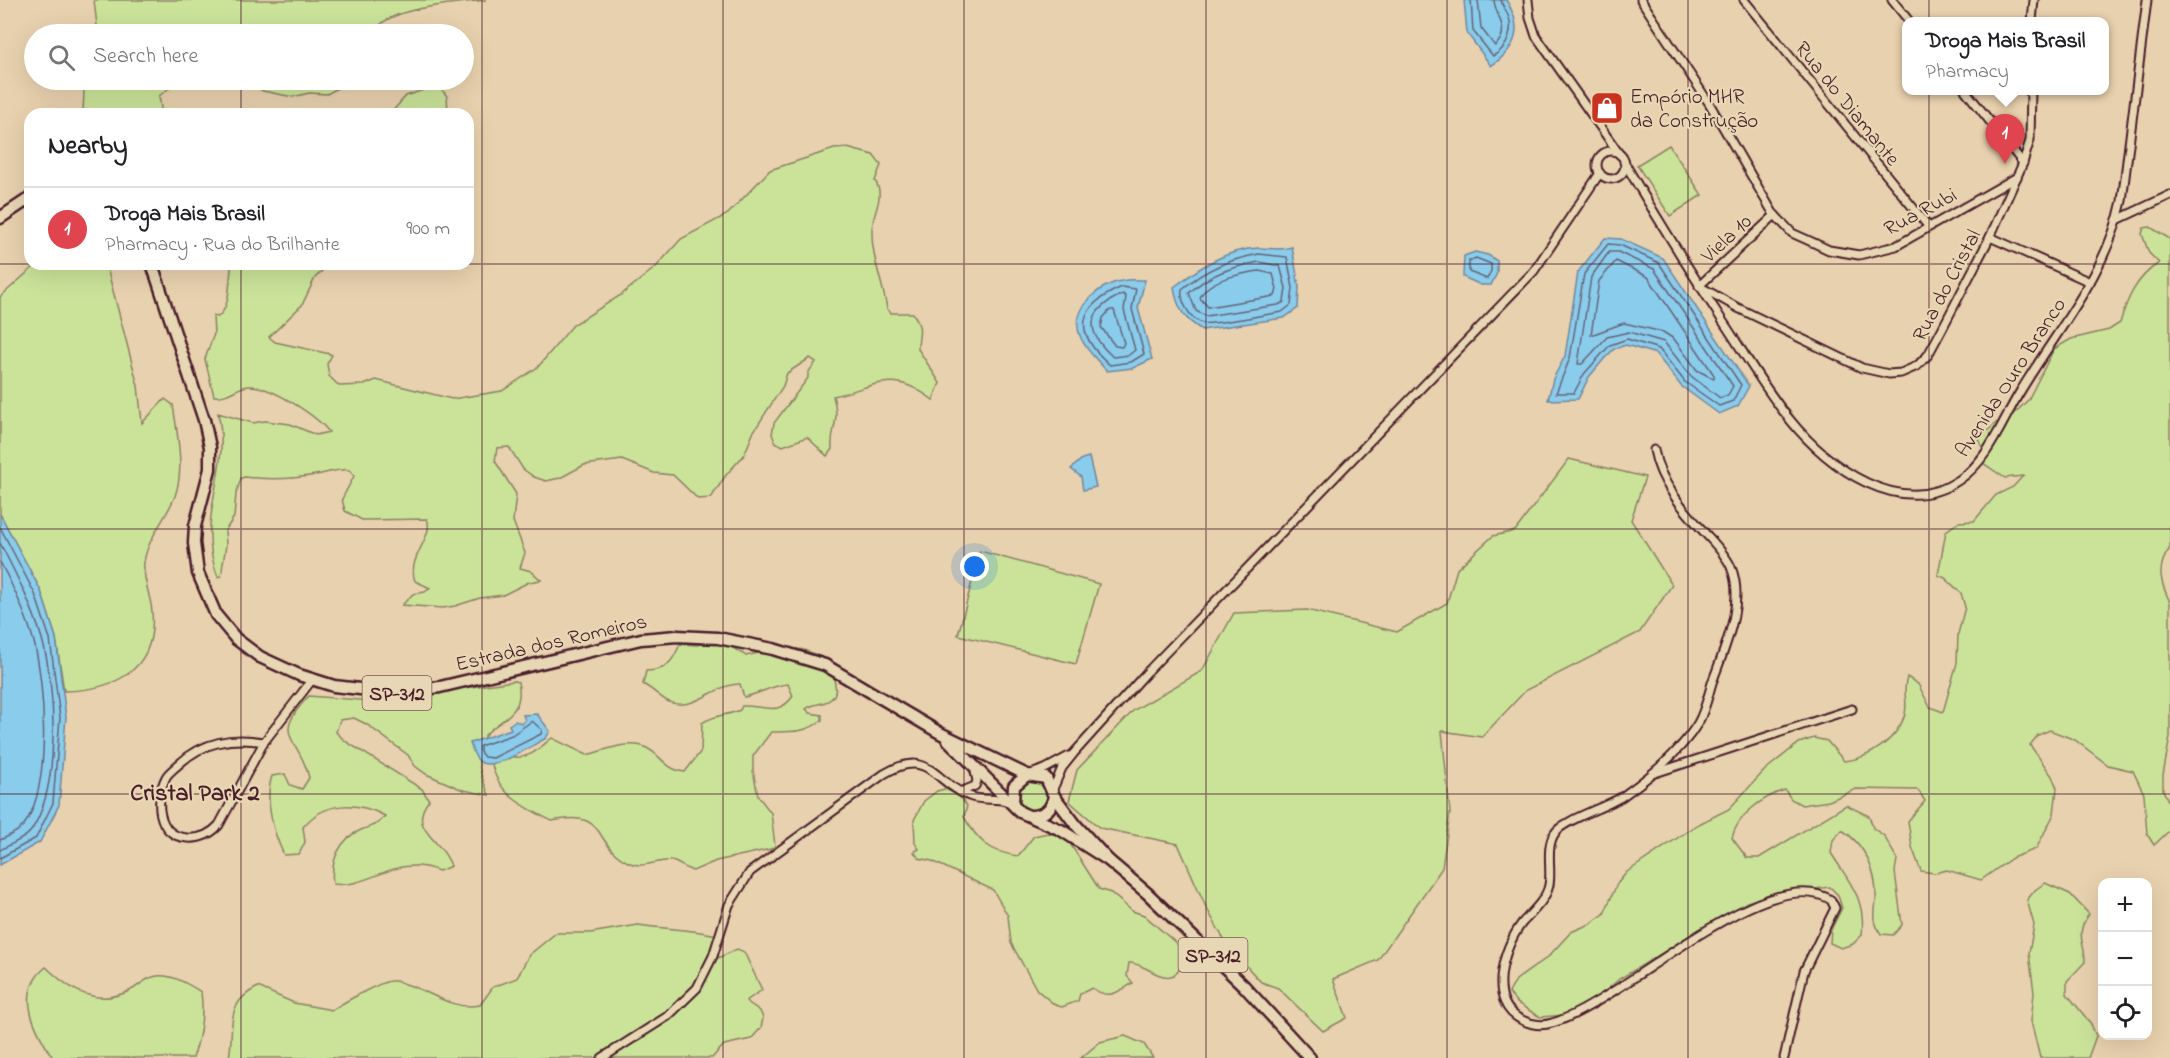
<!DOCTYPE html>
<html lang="en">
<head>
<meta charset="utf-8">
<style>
  body { margin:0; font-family:"Indie Flower",sans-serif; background:#f2f2f2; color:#202124 }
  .controls { position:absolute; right:18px; bottom:18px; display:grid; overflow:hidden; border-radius:12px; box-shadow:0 6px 24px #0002 }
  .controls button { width:54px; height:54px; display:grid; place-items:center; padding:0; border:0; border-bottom:2px solid #e0e0e0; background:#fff; color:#202124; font:30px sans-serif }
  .you { position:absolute; left:975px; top:567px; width:21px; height:21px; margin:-15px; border:4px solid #fff; border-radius:50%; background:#1a73e8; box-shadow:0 0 0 9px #1a73e833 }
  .badge { display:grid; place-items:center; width:39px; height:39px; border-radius:50%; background:#0f766e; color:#fff; font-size:20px; font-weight:700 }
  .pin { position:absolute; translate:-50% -50px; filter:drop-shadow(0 2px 3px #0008) }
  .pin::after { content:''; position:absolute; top:32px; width:21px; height:18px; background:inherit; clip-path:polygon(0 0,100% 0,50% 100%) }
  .popup { position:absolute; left:1902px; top:17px; width:207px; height:78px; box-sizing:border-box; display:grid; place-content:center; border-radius:12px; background:#fff; filter:drop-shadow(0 2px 4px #0005); font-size:20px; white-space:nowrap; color:#757577 }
  .popup b { font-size:22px; color:#202124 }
  .popup::after { content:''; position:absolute; left:50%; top:100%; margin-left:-12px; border:12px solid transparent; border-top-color:#fff }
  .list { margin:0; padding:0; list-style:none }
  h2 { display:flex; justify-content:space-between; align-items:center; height:78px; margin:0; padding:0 24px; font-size:26px }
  h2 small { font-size:20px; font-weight:400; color:#757577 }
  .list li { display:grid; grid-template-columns:39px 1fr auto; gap:18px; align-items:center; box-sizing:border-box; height:84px; padding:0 24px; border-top:2px solid #e0e0e0 }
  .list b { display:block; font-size:22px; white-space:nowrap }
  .list p { margin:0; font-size:20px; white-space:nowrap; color:#757577 }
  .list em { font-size:20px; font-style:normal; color:#757577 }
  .icon { flex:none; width:33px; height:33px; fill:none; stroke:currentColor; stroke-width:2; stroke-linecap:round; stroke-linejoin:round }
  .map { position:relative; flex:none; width:2170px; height:1058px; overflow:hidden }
  .search { position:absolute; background:#fff; box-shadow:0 6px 24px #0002; left:24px; top:24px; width:450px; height:66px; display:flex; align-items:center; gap:15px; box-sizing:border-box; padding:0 21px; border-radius:33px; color:#757577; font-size:22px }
  .panel { position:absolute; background:#fff; box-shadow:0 6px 24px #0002; left:24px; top:108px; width:450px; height:162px; border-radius:18px }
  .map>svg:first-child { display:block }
  .green { fill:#cae399; stroke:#8a8162; stroke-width:1.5 }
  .water { fill:#8acceb; stroke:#70879e; stroke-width:1.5 }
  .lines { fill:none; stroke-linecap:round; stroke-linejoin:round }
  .shore { stroke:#646478; stroke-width:1.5 }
  .street-casing { stroke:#4a1f2b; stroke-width:11 }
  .primary-casing { stroke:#4a1f2b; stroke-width:15 }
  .street { stroke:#e8d7b4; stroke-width:7 }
  .primary { stroke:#e8d7b4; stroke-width:10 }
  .grid { fill:none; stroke:#4a1f2b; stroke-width:1.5; stroke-opacity:0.55 }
  .labels { text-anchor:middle; stroke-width:4.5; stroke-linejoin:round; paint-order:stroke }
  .shield { fill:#e8d7b4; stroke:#795654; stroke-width:1.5 }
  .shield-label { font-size:20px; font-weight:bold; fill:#4a1f2b }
  .poi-label { font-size:21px; fill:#4a1f2b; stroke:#e8d7b4; text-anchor:start }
  .street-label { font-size:21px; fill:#4a1f2b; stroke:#e8d7b4 }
  .quarter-label { font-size:24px; font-weight:bold; fill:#4a1f2b; stroke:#e8d7b4 }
</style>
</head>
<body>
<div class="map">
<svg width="2170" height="1058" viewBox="0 0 2170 1058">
  <rect width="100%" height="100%" fill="#e8d1ae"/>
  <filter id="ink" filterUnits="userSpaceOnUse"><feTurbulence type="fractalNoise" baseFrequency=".0167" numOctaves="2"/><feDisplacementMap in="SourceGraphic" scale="12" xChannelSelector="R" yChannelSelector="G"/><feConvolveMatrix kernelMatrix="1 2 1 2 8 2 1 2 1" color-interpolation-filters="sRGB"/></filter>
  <g filter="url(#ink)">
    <g class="green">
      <path d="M 94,0 L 486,0 C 462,3 380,7 375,34 L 98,34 Z"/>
      <polygon points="90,80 180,80 159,96 162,114 83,114 84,90"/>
      <polygon points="246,80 352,80 327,94 309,93 293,97 263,91"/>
      <polygon points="432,87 440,88 447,96 448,114 390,114 406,96"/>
      <polygon points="1669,145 1702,195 1670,216 1637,165"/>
      <path d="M 847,148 L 873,155 L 881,165 L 875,181 C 886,196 872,214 872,230 C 871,256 883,283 887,309 L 891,313 L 913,313 C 924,331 918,333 918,349 L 940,383 L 933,400 C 891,368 876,387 833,396 C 841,422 830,429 832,449 L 827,456 L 807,437 L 783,446 L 775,442 L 772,434 L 774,423 L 808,378 L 808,373 L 816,362 L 810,358 L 787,373 L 783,386 L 754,431 L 744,455 L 726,475 L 711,498 L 698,499 L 673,475 L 654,473 L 622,460 L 584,465 L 560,478 L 546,481 L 534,477 L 523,469 L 509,447 L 497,448 L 495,461 L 516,494 L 513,521 L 525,553 L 520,568 L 531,571 L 541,580 L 529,582 L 503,595 L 480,598 L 455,606 L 443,608 L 402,605 L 413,594 L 425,592 L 430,588 L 415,581 C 406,558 435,536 427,519 L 362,520 L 345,511 L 342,499 L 354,476 L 349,470 C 338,469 331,472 321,474 C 296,479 269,480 244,477 L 241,478 L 236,494 L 234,517 L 225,531 L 226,545 L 221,576 L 218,577 C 194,516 232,473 218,413 L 253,423 L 265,421 L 290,424 L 316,435 L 329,432 C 317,416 270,385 249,386 C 235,387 229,398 214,396 L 205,359 L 214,334 L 213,316 L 218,317 C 232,305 228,281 232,264 L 329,264 L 315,278 L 302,305 L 269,337 L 275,342 L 330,354 L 332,355 L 327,364 L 329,376 L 339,386 L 364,385 L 376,380 L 452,399 L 502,391 L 538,367 L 573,325 L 621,295 L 656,267 L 681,239 L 728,214 L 770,170 L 834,149 Z"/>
      <path d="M 2150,227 L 2170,239 L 2170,548 C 2156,567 2160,582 2170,602 L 2170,737 L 2163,775 L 2163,790 L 2170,805 L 2170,830 L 2154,845 L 2147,834 L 2144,794 L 2133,771 L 2108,765 L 2075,740 L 2050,730 L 2038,735 L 2030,745 L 2052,776 L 2057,788 L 2054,814 L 2036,849 L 2012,858 L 1981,880 L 1947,870 L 1934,873 L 1921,871 L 1912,847 L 1908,821 L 1925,801 L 1918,790 L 1856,789 L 1829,801 L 1802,805 L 1791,799 L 1785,790 C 1763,797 1737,815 1732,838 L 1747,858 L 1759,858 L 1846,805 L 1869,816 L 1873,828 L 1884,836 L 1897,859 L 1895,872 L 1902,925 L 1893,935 L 1881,934 C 1872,921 1875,914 1876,899 C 1877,872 1865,844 1842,830 L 1833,840 L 1831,853 C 1849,882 1866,898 1862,935 L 1853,944 L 1841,948 L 1830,943 L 1831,930 L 1842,908 L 1838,895 L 1830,887 L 1770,895 L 1747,902 L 1619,979 L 1599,997 L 1566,1015 L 1540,1017 L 1517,1003 L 1509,993 L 1516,980 L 1548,957 L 1571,932 L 1590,924 L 1604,914 L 1617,884 L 1627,872 L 1697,825 L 1729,809 L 1765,770 L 1799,743 L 1814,738 L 1827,741 L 1844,761 C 1869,759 1898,739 1905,714 C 1908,700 1902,692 1907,677 L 1918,684 L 1930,707 L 1943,712 L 1957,663 L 1958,634 L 1965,607 L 1961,593 L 1945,578 L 1938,575 L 1946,531 L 1959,522 L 1974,521 L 1996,495 L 2013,487 L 2023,476 L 2005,478 L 1983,463 L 1983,449 L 1979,439 L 1996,423 L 2016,412 L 2028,400 L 2054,349 L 2071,339 L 2109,330 L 2120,323 C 2127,298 2137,277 2159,263 L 2149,253 L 2142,234 L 2144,228 Z"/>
      <path d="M 37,264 L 106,264 L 138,386 L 142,423 L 165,399 L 173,405 C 177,433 185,468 175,496 C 166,519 148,537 144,562 C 142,578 151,596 152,612 C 157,671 114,690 64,691 L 56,638 L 41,591 L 0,514 L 0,297 Z"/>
      <polygon points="1569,459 1645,477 1631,520 1672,585 1640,632 1526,690 1482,737 1442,731 1450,813 1442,868 1378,960 1333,979 1347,1018 1323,1031 1278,988 1261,982 1227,945 1206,907 1178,844 1100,828 1069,801 1077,770 1134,710 1202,671 1234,613 1307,610 1397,632 1447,603 1457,569 1493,536 1515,531"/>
      <polygon points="980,551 1099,584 1076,664 958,635"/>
      <path d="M 715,641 L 725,643 L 746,656 C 777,647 819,639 833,676 C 835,684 838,692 832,698 C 826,705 813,703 806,709 L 810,713 L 822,715 L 822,720 C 807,733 790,732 771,732 L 753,756 L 753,771 L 758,796 L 771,813 L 775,846 L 771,849 L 716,861 L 693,871 C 686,869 679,863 672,861 C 658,859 645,869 630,863 C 591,846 610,808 552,821 C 522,806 493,792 491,756 C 501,754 505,755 514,757 C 531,759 540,747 552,738 L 587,755 C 604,751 625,741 642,746 C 661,752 662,769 685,772 L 701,751 L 702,723 C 715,714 727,716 740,710 L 742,706 C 763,705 779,717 793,696 L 788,684 C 772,685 760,694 744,697 L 740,684 C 715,683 694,714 667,701 C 659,696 652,689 643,684 L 646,671 C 667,671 673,661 680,644 L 697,645 Z"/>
      <path d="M 514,681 L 518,682 C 530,737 450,710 489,795 L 463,790 L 426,774 L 415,766 L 408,755 L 366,724 L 354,718 L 340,720 L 336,732 L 345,741 L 422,789 L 429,800 C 406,830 442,838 451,866 L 439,871 C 395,853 370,889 333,884 C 330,862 339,839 361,830 C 372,825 377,826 385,816 C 357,801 324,801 303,827 L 305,842 L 299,854 L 284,855 C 273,832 264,800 272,776 L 285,774 L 290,785 L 302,789 L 309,778 C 300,736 269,738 309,696 L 397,703 L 450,690 Z"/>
      <path d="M 1026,780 C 1041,781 1048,789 1049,803 L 1040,812 L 1029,810 L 1016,800 L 1016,789 Z"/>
      <path d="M 945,789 L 958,795 L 967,806 L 964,817 C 978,841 989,852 1018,856 L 1034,836 L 1048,833 L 1061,836 L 1071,845 L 1099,889 L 1111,893 L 1132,911 L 1144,915 L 1186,952 C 1175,1001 1147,961 1129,963 L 1127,976 L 1133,983 C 1117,993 1108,1000 1092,988 L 1080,994 L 1078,1001 L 1062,1007 L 1055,1005 L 1037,990 L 1011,943 L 1008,916 L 993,890 L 932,861 L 919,858 L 914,852 L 919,849 L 915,843 L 914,820 L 924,801 L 937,791 Z"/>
      <path d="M 2045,883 L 2070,894 L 2089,914 C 2074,936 2085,940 2085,962 L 2067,981 L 2067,994 L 2091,1024 L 2096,1036 L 2088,1058 L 2040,1058 L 2031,1021 L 2034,993 L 2029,953 L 2034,925 L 2027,900 L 2035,890 Z"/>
      <path d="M 638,925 C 665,929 690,929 717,935 L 718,958 L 737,949 L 744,952 L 762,990 L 746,1001 L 760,1011 L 763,1018 L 761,1028 L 751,1039 L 724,1045 L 712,1058 L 229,1058 C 235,1027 223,1004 258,987 L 294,1003 L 332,1010 C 343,1003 379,982 391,981 C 395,980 401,983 405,984 C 431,991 452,1011 480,1005 L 493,987 L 517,978 L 529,955 L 556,933 L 590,933 Z"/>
      <path d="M 46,967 C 70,990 95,1007 129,991 C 137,988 144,979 153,977 C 169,972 188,984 201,992 C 204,1014 200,1038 193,1058 L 53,1058 C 35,1030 14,993 46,967 Z"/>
      <polygon points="1125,1036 1144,1044 1153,1058 1081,1058 1100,1042"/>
    </g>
    <g class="water">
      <path d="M 1464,0 L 1506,0 C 1524,28 1517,48 1491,66 L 1467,33 Z"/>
      <polygon points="1605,238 1621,239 1663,258 1749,386 1738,406 1719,414 1681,386 1656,354 1626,345 1614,349 1604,359 1589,377 1578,399 1548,400 1553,379 1565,356 1578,272"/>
      <path d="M 1292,247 L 1299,287 L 1298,308 L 1284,318 L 1202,330 C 1184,319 1177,308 1174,287 C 1199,268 1226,249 1259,248 C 1272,248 1279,251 1292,247 Z"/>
      <polygon points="1475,252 1488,255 1497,261 1497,273 1491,285 1481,285 1463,277 1464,256"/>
      <path d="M 1145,280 L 1138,308 L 1152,359 L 1133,368 L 1107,371 C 1098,361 1086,350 1081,338 C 1068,312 1098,284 1122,281 C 1129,279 1138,280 1145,280 Z"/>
      <polygon points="1089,457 1096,487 1083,490 1081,477 1071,469 1082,459"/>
      <polygon points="0,514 41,591 56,638 66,717 59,805 40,842 0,865"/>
      <path d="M 537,714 L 550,731 L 546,738 C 532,746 497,769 482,763 C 475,760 472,750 470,743 L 511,729 L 509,725 L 515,721 L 522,723 L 525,720 L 523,715 Z"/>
    </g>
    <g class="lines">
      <g class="shore">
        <path d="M 1471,0 L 1473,31 L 1493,56 C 1508,48 1515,29 1507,13 C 1505,8 1502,6 1501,0"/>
        <path d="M 1478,0 L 1481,28 L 1495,46 C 1512,30 1495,16 1494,0"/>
        <polygon points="1608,244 1620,245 1659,263 1741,385 1733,401 1719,406 1685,382 1659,349 1627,339 1610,345 1584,374 1574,393 1556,393 1570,358 1584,274"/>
        <polygon points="1609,252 1618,252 1654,269 1733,386 1728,395 1720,398 1691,376 1664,342 1629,332 1607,337 1582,364 1578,364 1591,277"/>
        <path d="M 1259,254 L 1287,257 L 1293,288 L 1291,305 L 1282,312 C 1268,314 1211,326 1202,323 C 1189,318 1180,301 1182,289 C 1206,269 1228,260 1259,254 Z"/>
        <polygon points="1476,258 1491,264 1491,271 1487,279 1469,272 1469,261"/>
        <polygon points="1616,261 1648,277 1714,375 1714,379 1697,370 1674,339 1663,332 1624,323 1591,335 1599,281"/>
        <path d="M 1259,262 L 1280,266 L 1286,288 L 1284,302 L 1278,305 L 1206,316 L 1196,311 L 1189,293 C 1209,274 1232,267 1259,262 Z"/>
        <path d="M 1259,271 L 1273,274 L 1277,289 L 1275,296 L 1208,307 L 1200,298 C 1207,279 1241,274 1259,271 Z"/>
        <path d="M 1122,287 L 1136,289 L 1132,309 L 1144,354 L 1131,362 L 1110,365 C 1072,332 1077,306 1122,287 Z"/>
        <path d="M 1123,294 L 1126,297 L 1124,310 L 1135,350 L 1129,355 L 1113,357 C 1083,330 1087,310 1123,294 Z"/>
        <polygon points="1114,310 1124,343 1122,347 1115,346 1101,327 1103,318 1110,310"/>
        <polyline points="0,527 35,594 50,639 60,718 53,803 36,838 0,858"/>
        <path d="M 0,543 C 16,574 32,605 42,639 C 56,689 61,786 31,831 C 25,839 9,845 0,850"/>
        <path d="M 0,562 C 14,588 26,614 34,642 C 45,685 52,790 23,826 C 18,832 7,837 0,840"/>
        <polygon points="532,721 542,730 541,734 493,758 484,757 480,752 480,746 512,735"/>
      </g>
      <defs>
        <g id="street">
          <polyline points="1528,0 1530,18 1536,36 1620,155"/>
          <polyline points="1641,0 1709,103 1773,213 1792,233 1812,242 1829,250 1859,255 1896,246 2017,177"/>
          <polyline points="1744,0 1928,226"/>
          <polyline points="1892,0 1909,21"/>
          <polyline points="2032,21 2034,0"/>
          <polyline points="1965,90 2023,163"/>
          <circle cx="1611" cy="165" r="14"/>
          <path d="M 1624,162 C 1656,216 1688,268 1722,320 C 1745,354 1765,390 1791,421 C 1828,467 1900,520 1959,480 C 1989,460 2002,421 2020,392 C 2057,330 2107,273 2122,201 L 2147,0"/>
          <polyline points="1775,215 1699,286 1738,308 1862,368 1889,374 1901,373 1917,366 1928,355 1941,331 1990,237 2023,163 2030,140 2031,90"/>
          <polyline points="2117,220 2170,195"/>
          <polyline points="1990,237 2090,282"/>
          <path d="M 1654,450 C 1660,483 1683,509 1705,533 C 1714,543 1726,555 1731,567 C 1746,603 1724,649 1712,683 C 1708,696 1705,711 1698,723 C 1681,751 1650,777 1623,796 C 1607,807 1563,820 1555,833 C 1545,847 1552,869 1549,885 C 1546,900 1532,912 1522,923 C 1503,948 1486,1003 1522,1020 C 1532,1025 1542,1026 1552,1023 C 1618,1006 1766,858 1831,900 L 1835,908 L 1804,971 L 1784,1058"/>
          <path d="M 264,742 C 232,737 204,741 179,764 C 175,768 169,772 166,777 C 155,798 156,836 187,838 C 200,839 210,835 219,825 L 264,742 L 312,680"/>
          <polyline points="1652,774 1852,709"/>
          <polyline points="1028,775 1045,769 1069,756"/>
          <polyline points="1053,789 1062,768 1074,753 1148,671 1534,271 1600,173"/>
          <polyline points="960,792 975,786 977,781 974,767"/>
          <path d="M 602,1058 L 668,1016 L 697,988 L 713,956 L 729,905 L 750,872 L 884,774 C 930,747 933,782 969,796 C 981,801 994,798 1006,801"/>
        </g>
        <g id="primary">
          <polyline points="0,218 30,198"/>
          <polyline points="152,264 204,420 210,447 210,469 195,526 194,543 198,573 216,615 236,639 260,657 299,675 334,686 395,693 440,687 641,639 677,636 718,638 773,649 825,665 940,733 1027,775 1046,778 1054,796 1076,825 1108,860"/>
          <polyline points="947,739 1020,812 1061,830 1108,860 1147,893 1244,986 1310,1058"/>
          <polyline points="1013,803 1014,786 1027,775"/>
          <path d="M 1032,816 C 1045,815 1052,809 1054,796"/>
        </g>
      </defs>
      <use href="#street" class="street-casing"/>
      <use href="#primary" class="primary-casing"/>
      <use href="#street" class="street"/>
      <use href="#primary" class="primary"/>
    </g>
  </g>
  <path class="grid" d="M 241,0 L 241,34M 482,0 L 482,1058M 723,0 L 723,1058M 964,0 L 964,1058M 1206,0 L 1206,1058M 1447,0 L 1447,1058M 1688,0 L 1688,1058M 1929,0 L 1929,1058M 241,80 L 241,114M 0,264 L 2170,264M 241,264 L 241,1058M 0,529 L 2170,529M 0,794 L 2170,794"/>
  <defs>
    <symbol id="shop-square" viewBox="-11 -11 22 22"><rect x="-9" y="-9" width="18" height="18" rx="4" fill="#c8321e" stroke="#e8d7b4"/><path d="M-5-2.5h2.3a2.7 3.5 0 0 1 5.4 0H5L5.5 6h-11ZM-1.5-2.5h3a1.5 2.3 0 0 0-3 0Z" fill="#fff"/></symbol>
  </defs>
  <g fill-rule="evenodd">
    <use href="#shop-square" x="1588" y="89" width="38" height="38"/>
  </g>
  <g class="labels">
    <g class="shield">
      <rect x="362.5" y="676" width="69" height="34" rx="4.5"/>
      <rect x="1178.5" y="938" width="69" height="34" rx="4.5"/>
    </g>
    <g class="shield-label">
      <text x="397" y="700">SP-312</text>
      <text x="1213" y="962">SP-312</text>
    </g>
    <g class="poi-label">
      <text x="1630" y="103">Empório MHR<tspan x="1630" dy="24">da Construção</tspan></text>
    </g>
    <g class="street-label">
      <text transform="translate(1848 103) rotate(51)" y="7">Rua do Diamante</text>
      <text transform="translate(1920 211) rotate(-28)" y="7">Rua Rubi</text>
      <text transform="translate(1726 238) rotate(-43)" y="7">Viela 10</text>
      <text transform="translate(1946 285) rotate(-62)" y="7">Rua do Cristal</text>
      <text transform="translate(2010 377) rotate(-57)" y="7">Avenida Ouro Branco</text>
      <text transform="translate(551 642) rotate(-13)" y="7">Estrada dos Romeiros</text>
    </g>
    <g class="quarter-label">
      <text x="195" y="800">Cristal Park 2</text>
    </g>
  </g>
</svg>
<div class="controls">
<button>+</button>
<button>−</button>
<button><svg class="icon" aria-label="locate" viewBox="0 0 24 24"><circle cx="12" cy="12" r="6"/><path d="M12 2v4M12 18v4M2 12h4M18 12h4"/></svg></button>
</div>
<div class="you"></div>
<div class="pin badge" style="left:2005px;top:164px;background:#e0444e">1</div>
<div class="popup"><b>Droga Mais Brasil</b>Pharmacy</div>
<div class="search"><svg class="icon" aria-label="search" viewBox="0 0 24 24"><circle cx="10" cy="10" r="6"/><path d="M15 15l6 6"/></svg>Search here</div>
<section class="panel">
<h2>Nearby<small></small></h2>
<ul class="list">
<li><span class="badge" style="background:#e0444e">1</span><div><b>Droga Mais Brasil</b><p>Pharmacy · Rua do Brilhante</p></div><em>900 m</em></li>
</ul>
</section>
</div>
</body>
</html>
